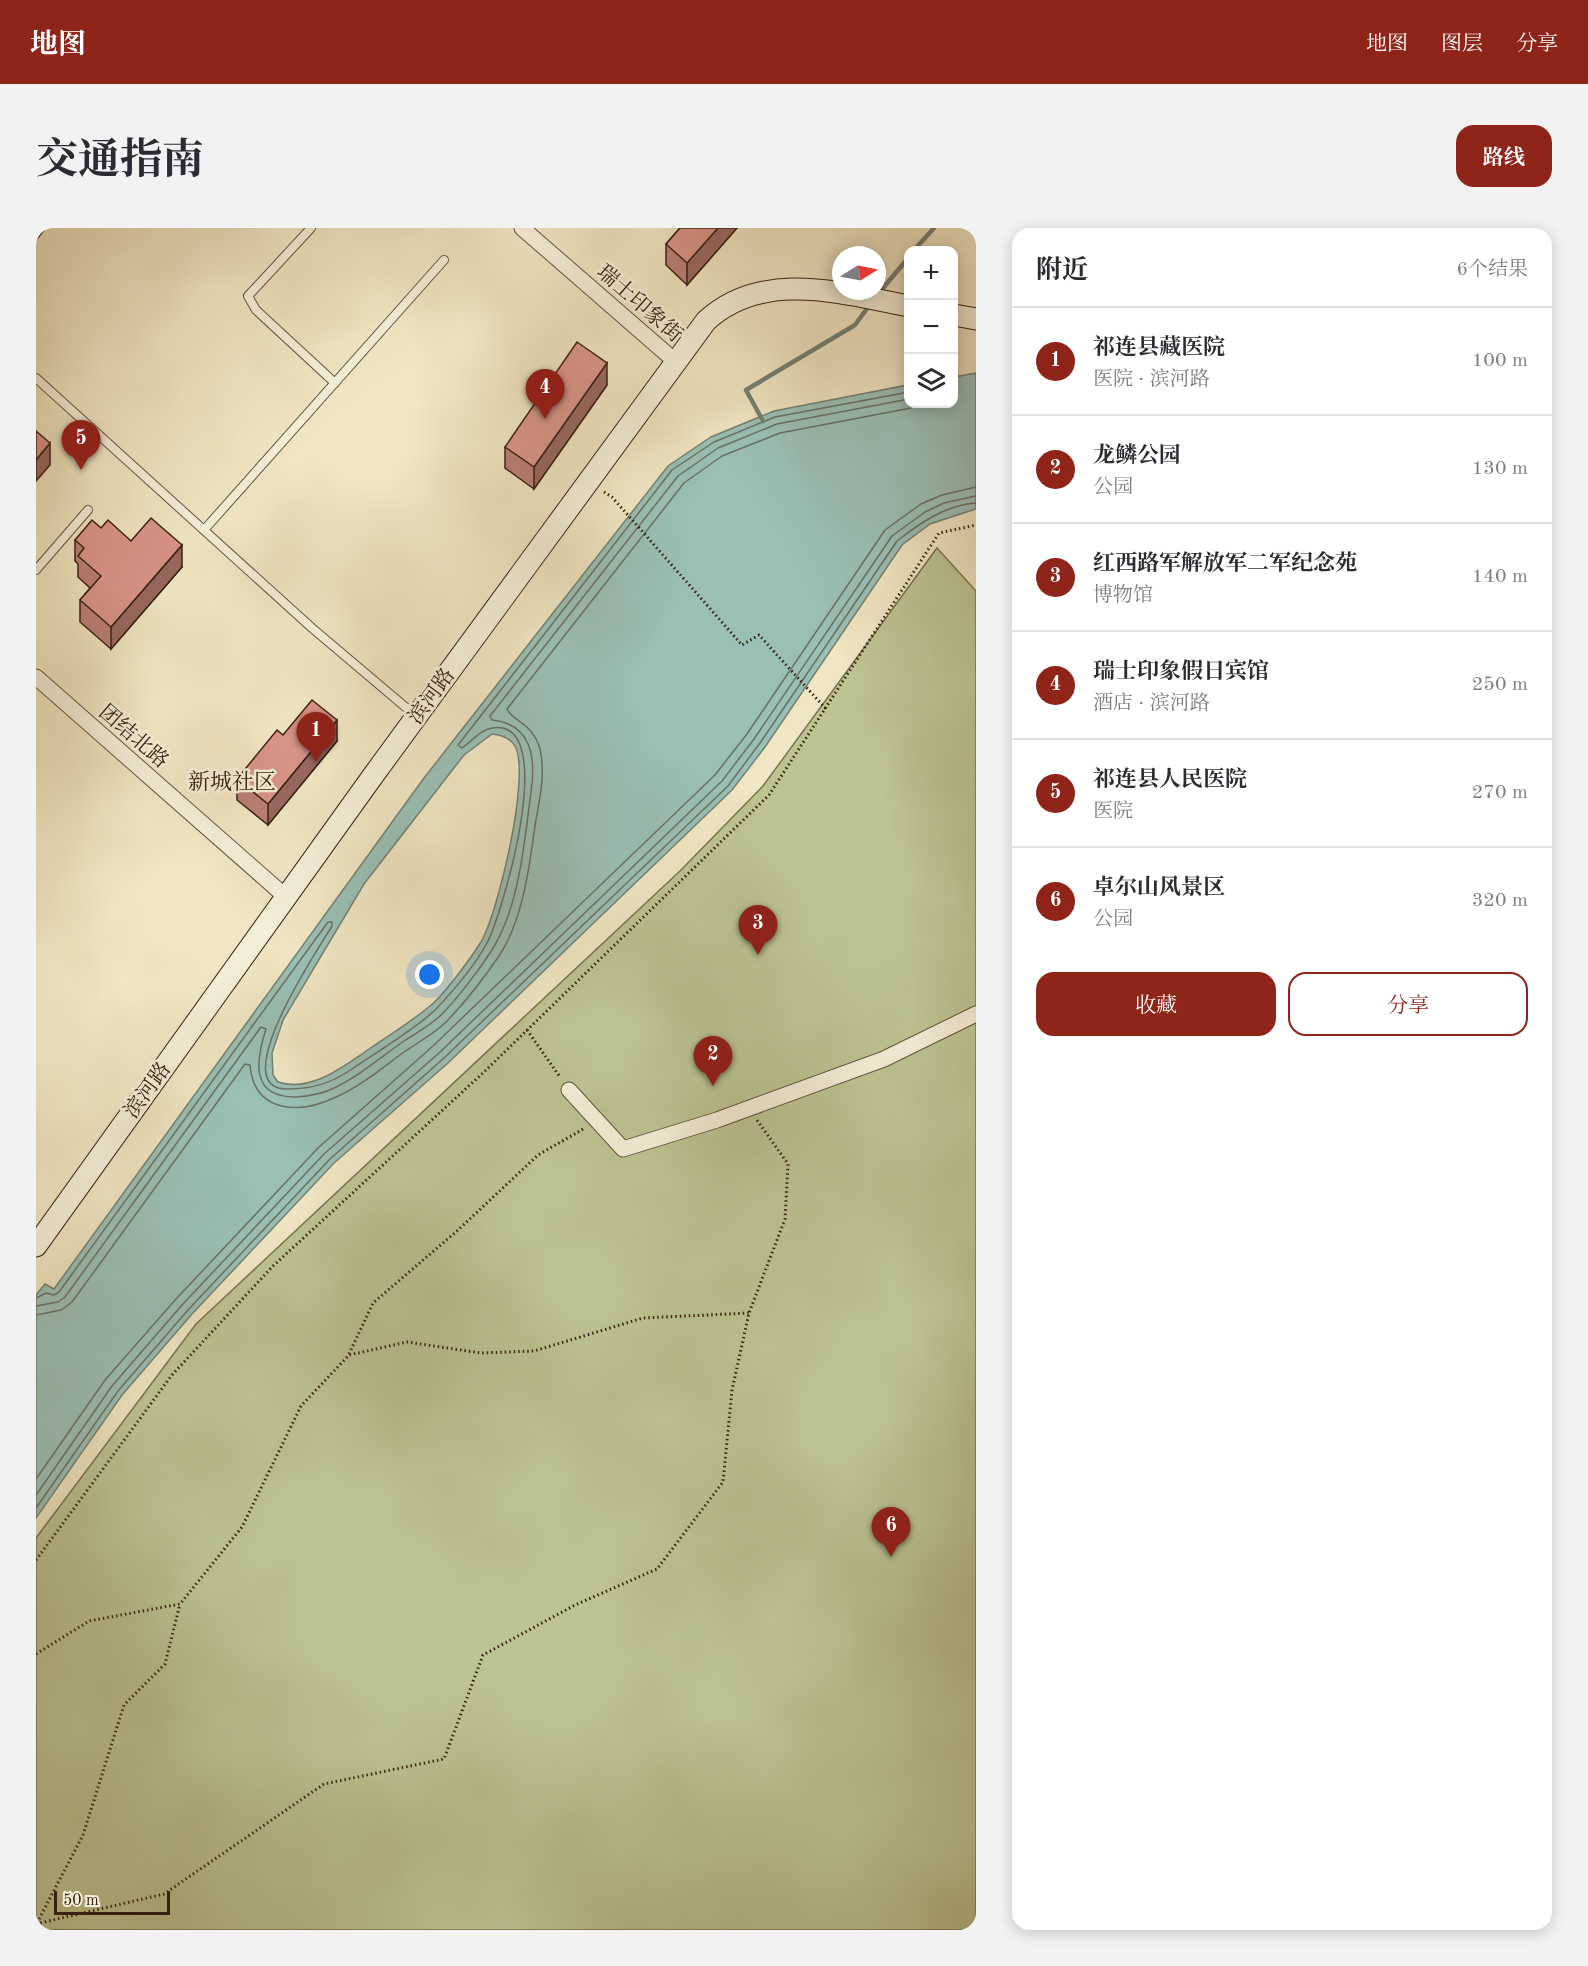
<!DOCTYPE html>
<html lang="zh">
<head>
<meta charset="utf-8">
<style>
  body { margin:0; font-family:"Old Standard TT","Noto Serif SC",serif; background:#f2f2f3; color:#2b2b33 }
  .controls { position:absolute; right:18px; top:18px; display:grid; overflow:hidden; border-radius:12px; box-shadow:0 3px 15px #0003 }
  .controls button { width:54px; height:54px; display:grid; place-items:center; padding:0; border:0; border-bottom:2px solid #e1e1e2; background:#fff; color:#2b2b33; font:30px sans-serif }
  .compass { position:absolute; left:796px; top:18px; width:54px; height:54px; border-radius:50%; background:#fff; box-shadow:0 3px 15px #0003; rotate:80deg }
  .scale { position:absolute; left:18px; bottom:15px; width:116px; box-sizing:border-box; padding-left:6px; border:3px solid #382111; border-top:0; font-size:16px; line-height:21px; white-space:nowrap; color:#382111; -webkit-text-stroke:4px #f5efd8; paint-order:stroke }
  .you { position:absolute; left:394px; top:747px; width:21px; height:21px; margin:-15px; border:4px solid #fff; border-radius:50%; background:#1a73e8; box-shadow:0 0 0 9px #1a73e833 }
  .badge { display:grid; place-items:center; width:39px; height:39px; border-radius:50%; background:#8f2418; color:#fff; font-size:20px; font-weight:700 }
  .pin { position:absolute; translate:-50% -50px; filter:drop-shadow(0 2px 3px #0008) }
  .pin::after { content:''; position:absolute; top:32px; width:21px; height:18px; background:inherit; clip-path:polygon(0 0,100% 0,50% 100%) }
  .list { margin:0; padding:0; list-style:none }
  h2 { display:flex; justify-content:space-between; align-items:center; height:78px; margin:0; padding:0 24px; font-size:26px }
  h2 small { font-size:20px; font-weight:400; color:#7c7c81 }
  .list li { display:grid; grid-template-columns:39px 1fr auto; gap:18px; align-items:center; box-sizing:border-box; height:108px; padding:0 24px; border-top:2px solid #e1e1e2 }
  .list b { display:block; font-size:22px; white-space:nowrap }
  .list p { margin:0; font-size:20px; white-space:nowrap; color:#7c7c81 }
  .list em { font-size:20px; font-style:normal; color:#7c7c81 }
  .actions { display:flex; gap:12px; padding:18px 24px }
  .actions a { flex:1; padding:14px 0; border:2px solid #8f2418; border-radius:18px; text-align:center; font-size:21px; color:#8f2418 }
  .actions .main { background:#8f2418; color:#fff }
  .icon { flex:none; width:33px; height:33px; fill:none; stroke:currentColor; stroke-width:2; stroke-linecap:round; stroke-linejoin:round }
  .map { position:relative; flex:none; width:940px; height:1702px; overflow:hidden; border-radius:18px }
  header { display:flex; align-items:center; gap:36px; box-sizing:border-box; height:84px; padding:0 30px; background:#8f2418; color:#fff }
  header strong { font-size:28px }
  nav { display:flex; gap:33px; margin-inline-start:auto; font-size:21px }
  .intro { display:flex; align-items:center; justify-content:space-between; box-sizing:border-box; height:144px; padding:0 36px }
  h1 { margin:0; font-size:42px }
  .button { padding:15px 27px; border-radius:18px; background:#8f2418; color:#fff; font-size:21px; font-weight:700 }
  main { display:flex; gap:36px; padding:0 36px }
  aside { flex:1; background:#fff; border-radius:18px; box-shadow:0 3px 15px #0003 }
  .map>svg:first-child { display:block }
  .green { fill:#bcc492; stroke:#7a7252; stroke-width:1.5 }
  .water { fill:#9abfb5; stroke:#738073; stroke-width:1.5; fill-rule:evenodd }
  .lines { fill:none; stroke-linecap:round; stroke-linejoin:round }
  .shore { stroke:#697063; stroke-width:1.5 }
  .stream { stroke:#738073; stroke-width:4.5 }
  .lane-casing { stroke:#66523e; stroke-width:10 }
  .street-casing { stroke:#66523e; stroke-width:17 }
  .secondary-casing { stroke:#382111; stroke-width:23 }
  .path { stroke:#382111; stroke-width:3; stroke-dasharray:1.5 3; stroke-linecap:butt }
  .lane { stroke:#f5efd8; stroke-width:8 }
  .street { stroke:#f5efd8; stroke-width:15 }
  .secondary { stroke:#f5efd8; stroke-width:21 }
  .wall { fill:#bb7f76; stroke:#382111; stroke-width:1.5 }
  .shaded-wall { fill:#986860; stroke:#382111; stroke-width:1.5 }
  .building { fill:#d99489; stroke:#382111; stroke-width:1.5 }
  .labels { text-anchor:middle; stroke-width:5; stroke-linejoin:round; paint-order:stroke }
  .street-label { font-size:21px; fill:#382111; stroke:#f5efd8 }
  .neighbourhood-label { font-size:22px; fill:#382111; stroke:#f5efd8 }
</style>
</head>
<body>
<header>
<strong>地图</strong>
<nav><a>地图</a><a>图层</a><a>分享</a></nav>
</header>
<div class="intro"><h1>交通指南</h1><a class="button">路线</a></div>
<main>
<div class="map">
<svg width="940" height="1702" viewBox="0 0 940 1702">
  <rect width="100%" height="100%" fill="#f0e6c3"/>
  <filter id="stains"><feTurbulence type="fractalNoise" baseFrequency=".00333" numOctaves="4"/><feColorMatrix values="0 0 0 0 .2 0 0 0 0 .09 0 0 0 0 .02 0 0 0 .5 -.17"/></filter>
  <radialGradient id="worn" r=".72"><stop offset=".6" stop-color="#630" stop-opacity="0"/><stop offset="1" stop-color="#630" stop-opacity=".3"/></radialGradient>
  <polygon class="green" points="901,320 940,363 940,1702 0,1702 0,1310 160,1096 644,643 727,558"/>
  <path class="water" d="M 940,145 L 940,281 L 894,296 L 866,317 L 729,519 L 696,562 L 412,835 L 298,935 L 156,1086 L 86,1167 L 0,1290 L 0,1067 L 9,1056 L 18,1061 L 388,550 L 632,238 L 675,209 L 738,183 L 872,157 L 873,176 L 918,176 L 918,149 ZM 456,506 C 466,507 474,510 479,518 C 495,547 462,685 445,714 C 435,730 407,768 394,778 C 372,796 349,810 326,826 C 303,842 272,864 242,854 L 237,847 L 236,825 L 247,792 L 328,656 L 428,527 Z"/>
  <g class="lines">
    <g class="shore">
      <path d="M 0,1070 L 10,1065 L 18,1067 L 23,1064 L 292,694 L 296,694 L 296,698 C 285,717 185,864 253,861 C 277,861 296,855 316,841 C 339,825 383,799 401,780 C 418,762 439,737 451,715 C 466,687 525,489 456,500 C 444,502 435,514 426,520 L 422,517 L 636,242 L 678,214 L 739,189 L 873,164"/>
      <path d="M 0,1078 L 22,1074 L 29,1069 L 225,799 L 230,801 C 219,835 215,870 261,869 C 273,868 285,866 296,861 C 322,849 345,829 368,813 C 380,805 395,797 405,787 C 422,770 443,742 456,722 C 484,677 488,615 495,564 C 500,530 496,496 456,492 L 454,488 L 642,248 L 682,220 L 741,196 L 873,171"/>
      <path d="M 0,1087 L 25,1082 L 36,1074 L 209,836 L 214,837 C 218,885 263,887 300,869 C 325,858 346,840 368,824 C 382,814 400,805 412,792 C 430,773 448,750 463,728 C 487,692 493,640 499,598 C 503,573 510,547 504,521 C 497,495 476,493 471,481 L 648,255 L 686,228 L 744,205 L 875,180 L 885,176"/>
      <polyline points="0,1251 69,1152 140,1071 282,920 397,818 679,547 711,506 849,302 885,276 906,267 940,259"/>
      <polyline points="0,1267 76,1158 146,1077 288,926 403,825 686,553 718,511 856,308 889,284 908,275 940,268"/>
      <path d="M 0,1280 L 82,1163 L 152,1082 L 294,931 L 408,830 L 692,558 L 724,515 L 861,313 C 884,295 910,277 940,275"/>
    </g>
    <g class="stream">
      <polyline points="878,22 898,0"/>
      <polyline points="842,66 873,29"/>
      <polyline points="727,193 710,162 819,97 835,75"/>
    </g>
    <defs>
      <g id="lane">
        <polyline points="275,0 212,68 220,82 299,155"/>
        <polyline points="0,150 276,400 380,488"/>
        <polyline points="168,302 408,32"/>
        <polyline points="0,342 52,282"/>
      </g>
      <g id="street">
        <polyline points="486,0 640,134"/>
        <polyline points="0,449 250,669"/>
        <polyline points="533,862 587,921 681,892 848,831 940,786"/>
      </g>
      <g id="secondary">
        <polyline points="918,87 940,91"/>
        <path d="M 0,1018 L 339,545 L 670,93 C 726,41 805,65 873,78"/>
      </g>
    </defs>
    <use href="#lane" class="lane-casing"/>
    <use href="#street" class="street-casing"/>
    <use href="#secondary" class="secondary-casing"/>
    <g class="path">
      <polyline points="568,264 576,269 706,417 723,407 790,481"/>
      <polyline points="491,802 524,849"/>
      <polyline points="313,1126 337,1075 421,1003 502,927 549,900"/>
      <polyline points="0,1332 136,1147 237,1038 448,844 733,567 903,305 940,297"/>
      <polyline points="0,1426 53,1393 144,1376 206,1299 265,1178 313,1127 371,1114 445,1125 498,1123 607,1090 713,1085"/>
      <polyline points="1,1695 47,1607 88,1477 129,1436 144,1376"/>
      <polyline points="0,1696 128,1666 288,1556 408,1531 447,1427 539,1377 621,1341 687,1254 696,1162 713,1085 749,991 752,936 721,892"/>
    </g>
    <use href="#lane" class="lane"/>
    <use href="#street" class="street"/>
    <use href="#secondary" class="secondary"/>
  </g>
  <g class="wall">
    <polygon points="644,0 701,0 651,57 630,37 630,16"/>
    <polygon points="571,157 498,261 469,240 469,219"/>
    <polygon points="65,300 95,313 146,339 75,421 44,394 44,372 54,360 42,349 42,336 39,333 39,312"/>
    <polygon points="247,507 301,513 232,597 201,572 201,551"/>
  </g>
  <g class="shaded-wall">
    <polygon points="0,0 10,0 0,12"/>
    <polygon points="682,0 701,0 651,57 651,35"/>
    <polygon points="571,135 571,157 498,261 498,239"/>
    <polygon points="14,215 14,237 0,253 0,232"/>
    <polygon points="146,317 146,339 75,421 75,399"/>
    <polygon points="301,492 301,513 232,597 232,576"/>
  </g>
  <g class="building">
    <polygon points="644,0 682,0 651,35 630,16"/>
    <polygon points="541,114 571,135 498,239 469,219"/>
    <polygon points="0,203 14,215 0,232"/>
    <polygon points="115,290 146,317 75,399 44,372 65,348 42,328 48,320 39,312 56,292 65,300 72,292 95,313"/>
    <polygon points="276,472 301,492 232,576 201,551 241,502 247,507"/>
  </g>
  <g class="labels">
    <g class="street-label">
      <text transform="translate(604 75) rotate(41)" y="7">瑞士印象街</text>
      <text transform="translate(395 468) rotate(-54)" y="7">滨河路</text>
      <text transform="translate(98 508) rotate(41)" y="7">团结北路</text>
      <text transform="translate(111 862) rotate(-54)" y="7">滨河路</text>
    </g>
    <g class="neighbourhood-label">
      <text x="196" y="561">新城社区</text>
    </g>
  </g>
  <rect width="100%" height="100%" filter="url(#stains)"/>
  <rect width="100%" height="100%" fill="url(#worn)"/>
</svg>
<div class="controls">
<button>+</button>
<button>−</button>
<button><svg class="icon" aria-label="layers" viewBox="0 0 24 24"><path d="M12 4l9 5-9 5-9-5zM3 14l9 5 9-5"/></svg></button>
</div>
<svg class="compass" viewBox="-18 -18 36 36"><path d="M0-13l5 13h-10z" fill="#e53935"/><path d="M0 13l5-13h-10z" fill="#7c7c81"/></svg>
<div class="scale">50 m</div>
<div class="you"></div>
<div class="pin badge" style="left:280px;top:534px">1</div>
<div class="pin badge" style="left:677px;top:858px">2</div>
<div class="pin badge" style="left:722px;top:727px">3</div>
<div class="pin badge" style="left:509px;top:191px">4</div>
<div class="pin badge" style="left:45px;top:242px">5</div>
<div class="pin badge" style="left:855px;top:1329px">6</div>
</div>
<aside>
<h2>附近<small>6个结果</small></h2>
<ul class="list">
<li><span class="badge">1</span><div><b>祁连县藏医院</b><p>医院 · 滨河路</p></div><em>100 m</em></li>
<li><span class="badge">2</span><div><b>龙鳞公园</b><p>公园</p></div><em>130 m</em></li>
<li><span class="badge">3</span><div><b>红西路军解放军二军纪念苑</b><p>博物馆</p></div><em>140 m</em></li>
<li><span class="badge">4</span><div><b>瑞士印象假日宾馆</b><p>酒店 · 滨河路</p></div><em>250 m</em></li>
<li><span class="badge">5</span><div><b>祁连县人民医院</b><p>医院</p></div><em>270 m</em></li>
<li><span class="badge">6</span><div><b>卓尔山风景区</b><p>公园</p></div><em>320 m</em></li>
</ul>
<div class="actions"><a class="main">收藏</a><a>分享</a></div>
</aside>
</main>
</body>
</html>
